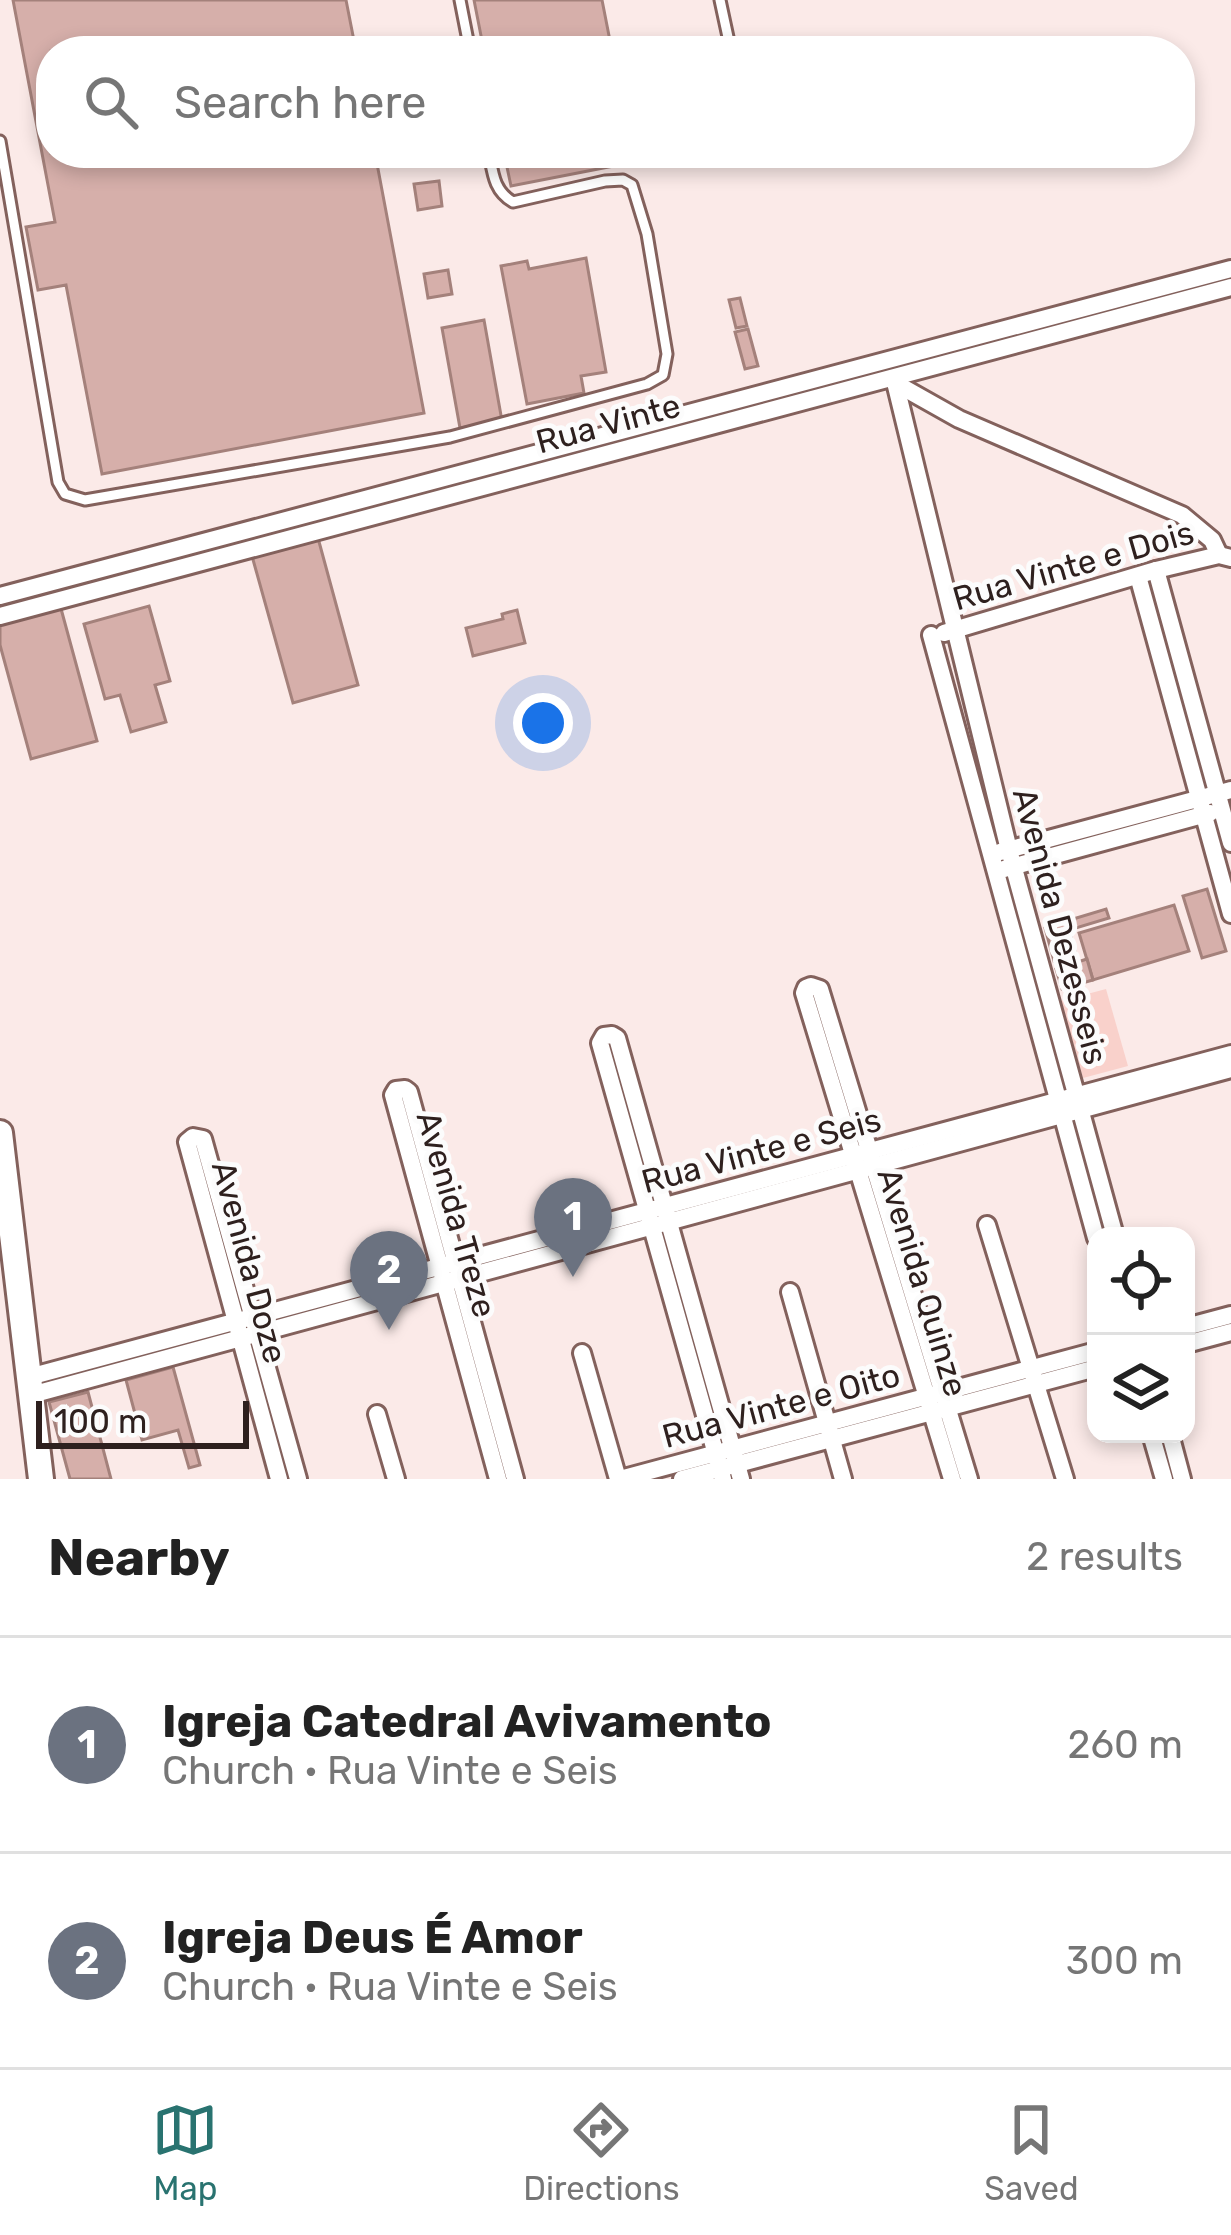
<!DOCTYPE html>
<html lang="en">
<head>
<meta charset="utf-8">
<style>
  body { margin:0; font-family:Rubik,sans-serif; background:#f6f6f6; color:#222 }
  .controls { position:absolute; right:36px; bottom:36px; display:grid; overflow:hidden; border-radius:24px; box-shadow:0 6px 18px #0003 }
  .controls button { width:108px; height:108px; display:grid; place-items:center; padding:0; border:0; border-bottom:3px solid #e0e0e0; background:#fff; color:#222; font:60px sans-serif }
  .scale { position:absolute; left:36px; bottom:30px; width:213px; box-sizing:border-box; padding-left:12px; border:6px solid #2e201e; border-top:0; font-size:33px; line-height:42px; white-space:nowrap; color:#2e201e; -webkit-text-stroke:9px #fcfcfc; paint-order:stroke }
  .you { position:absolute; left:543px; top:723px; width:42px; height:42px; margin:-30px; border:9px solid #fff; border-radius:50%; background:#1a73e8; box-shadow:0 0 0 18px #1a73e833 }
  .badge { display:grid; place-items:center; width:78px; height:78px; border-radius:50%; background:#297370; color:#fff; font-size:39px; font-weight:700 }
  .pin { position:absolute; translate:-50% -99px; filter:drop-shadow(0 3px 6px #0008) }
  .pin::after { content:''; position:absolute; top:63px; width:42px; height:36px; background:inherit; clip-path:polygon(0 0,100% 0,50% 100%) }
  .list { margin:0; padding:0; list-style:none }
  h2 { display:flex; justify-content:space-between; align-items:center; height:156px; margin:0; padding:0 48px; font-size:51px }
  h2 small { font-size:39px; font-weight:400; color:#767676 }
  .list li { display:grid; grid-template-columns:78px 1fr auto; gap:36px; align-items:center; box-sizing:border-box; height:216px; padding:0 48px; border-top:3px solid #e0e0e0 }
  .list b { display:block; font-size:45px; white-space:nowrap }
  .list p { margin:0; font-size:39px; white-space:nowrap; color:#767676 }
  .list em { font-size:39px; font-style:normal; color:#767676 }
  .icon { flex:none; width:66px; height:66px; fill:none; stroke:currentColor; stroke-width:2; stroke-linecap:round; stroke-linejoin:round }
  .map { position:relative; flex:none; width:1231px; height:1479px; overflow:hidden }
  .search { position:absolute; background:#fff; box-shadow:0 6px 18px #0003; left:36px; right:36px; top:36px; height:132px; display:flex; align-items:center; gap:30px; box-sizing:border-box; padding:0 42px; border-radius:48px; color:#767676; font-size:45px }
  .sheet { height:588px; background:#fff }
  nav { display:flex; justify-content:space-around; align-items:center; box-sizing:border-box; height:168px; border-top:3px solid #e0e0e0; background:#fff; font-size:33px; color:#767676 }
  nav a { display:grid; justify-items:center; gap:6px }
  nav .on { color:#297370 }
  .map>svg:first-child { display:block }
  .green { fill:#f9d1cb }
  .building { fill:#d6afaa; stroke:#a4817b; stroke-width:3 }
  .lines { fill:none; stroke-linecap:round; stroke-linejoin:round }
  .service-casing { stroke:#83615c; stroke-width:15 }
  .minor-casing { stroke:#83615c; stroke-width:22 }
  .secondary-casing { stroke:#83615c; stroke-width:30 }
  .service { stroke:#fff; stroke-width:9 }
  .minor { stroke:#fff; stroke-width:16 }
  .secondary { stroke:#fff; stroke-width:24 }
  .labels { text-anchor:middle; stroke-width:10; stroke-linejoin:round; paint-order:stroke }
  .street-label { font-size:33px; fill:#2e201e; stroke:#fcfcfc }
</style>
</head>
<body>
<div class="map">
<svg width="1231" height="1479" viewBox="0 0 1231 1479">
  <rect width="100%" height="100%" fill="#fbeae8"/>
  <polygon class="green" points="1106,989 1128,1066 1083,1078 1061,1001"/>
  <g class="building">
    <polygon points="13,0 346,0 356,51 51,51 51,153 375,153 424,413 102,474 66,285 38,290 26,227 55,222"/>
    <polygon points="474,0 602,0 612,51 484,51"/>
    <polygon points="504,153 632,153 634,162 511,186"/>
    <polygon points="439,181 442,206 418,210 414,184"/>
    <polygon points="586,258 606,372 581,376 584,393 527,404 501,266 527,261 529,269"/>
    <polygon points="448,270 452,294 428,298 424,274"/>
    <polygon points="740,298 747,326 736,328 729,300"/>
    <polygon points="484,320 502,421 460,428 442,328"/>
    <polygon points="748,329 758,366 745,369 735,332"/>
    <polygon points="318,538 358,685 293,703 252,556"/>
    <polygon points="60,605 97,741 31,759 0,645 0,621"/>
    <polygon points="149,606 170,681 155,685 166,722 131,732 120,695 105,699 84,624"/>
    <polygon points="517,610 525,643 473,656 466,628 503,619 502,614"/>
    <polygon points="1207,889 1226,951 1202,958 1183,896"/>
    <polygon points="1174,905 1189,951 1093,980 1079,933"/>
    <polygon points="1106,909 1109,918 1076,928 1073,919"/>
    <polygon points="1067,922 1076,955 1054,961 1045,928"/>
    <polygon points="1087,959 1093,980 1062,989 1056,969"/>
    <polygon points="173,1367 200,1465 189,1468 178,1430 142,1440 126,1380"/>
    <polygon points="88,1392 111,1479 70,1479 49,1402"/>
  </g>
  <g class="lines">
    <defs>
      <g id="service">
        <polyline points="460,0 470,51"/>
        <polyline points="720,0 731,51"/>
        <path d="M 0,141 L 58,482 L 65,494 L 85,500 L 450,437 L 647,384 L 663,375 L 667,354 L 647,234 L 632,185 L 623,180 L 605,181 L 513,202 C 494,191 493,174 489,153"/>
      </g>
      <g id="minor">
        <polyline points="894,378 1009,850 1115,1236"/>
        <polyline points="895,383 959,419 1182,515 1212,540 1219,555"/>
        <polyline points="1156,570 1231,843"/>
        <polyline points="1138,576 1231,914"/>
        <polyline points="0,596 1231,269"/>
        <polyline points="0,616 1231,287"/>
        <polyline points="944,633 1156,570 1219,555 1231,558"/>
        <polyline points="931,635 1096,1238"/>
        <polyline points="1000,852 1231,790"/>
        <polyline points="1004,869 1210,813"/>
        <polyline points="987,1225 1065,1479"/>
        <polyline points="790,1292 843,1479"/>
        <polyline points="1186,1327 1231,1315"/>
        <polyline points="1186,1344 1231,1332"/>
        <polyline points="582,1353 618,1479"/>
        <polyline points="29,1377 1231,1054"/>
        <polyline points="31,1395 1231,1069"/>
        <polyline points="377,1414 396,1479"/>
        <polyline points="1151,1434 1164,1479"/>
        <polyline points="1170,1434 1182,1479"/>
        <polyline points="279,1479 187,1142 193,1137 203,1139 298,1479"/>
        <polyline points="498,1479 393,1095 396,1090 405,1089 409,1092 515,1479"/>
        <polyline points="620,1479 1096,1351"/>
        <polyline points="682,1479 1096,1368"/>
        <polyline points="723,1479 600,1043 604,1036 612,1035 617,1038 741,1479"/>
        <polyline points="952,1479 804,993 806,988 811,986 820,989 969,1479"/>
      </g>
      <polyline id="secondary" points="0,1133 41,1479"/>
    </defs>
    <use href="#service" class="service-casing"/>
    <use href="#minor" class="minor-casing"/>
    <use href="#secondary" class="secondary-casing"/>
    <use href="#service" class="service"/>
    <use href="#minor" class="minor"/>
    <use href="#secondary" class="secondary"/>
  </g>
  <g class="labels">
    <g class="street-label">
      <text transform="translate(608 423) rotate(-15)" y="12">Rua Vinte</text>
      <text transform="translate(1073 565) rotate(-16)" y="12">Rua Vinte e Dois</text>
      <text transform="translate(1061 926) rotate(75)" y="12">Avenida Dezesseis</text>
      <text transform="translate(761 1150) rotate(-15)" y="12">Rua Vinte e Seis</text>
      <text transform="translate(457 1214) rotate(74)" y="12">Avenida Treze</text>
      <text transform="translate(250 1262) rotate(75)" y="12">Avenida Doze</text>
      <text transform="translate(923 1282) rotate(73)" y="12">Avenida Quinze</text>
      <text transform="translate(781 1405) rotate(-15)" y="12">Rua Vinte e Oito</text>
    </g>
  </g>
</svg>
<div class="controls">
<button><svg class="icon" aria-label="locate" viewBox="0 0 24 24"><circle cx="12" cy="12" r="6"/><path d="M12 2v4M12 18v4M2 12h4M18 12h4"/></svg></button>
<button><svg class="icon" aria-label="layers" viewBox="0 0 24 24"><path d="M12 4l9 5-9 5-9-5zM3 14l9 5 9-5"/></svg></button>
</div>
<div class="scale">100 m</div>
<div class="you"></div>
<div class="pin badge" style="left:573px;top:1277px;background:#6b7280">1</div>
<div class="pin badge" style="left:389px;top:1330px;background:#6b7280">2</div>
<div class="search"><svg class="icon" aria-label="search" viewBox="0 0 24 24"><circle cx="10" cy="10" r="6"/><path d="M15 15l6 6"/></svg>Search here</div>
</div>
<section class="sheet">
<h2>Nearby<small>2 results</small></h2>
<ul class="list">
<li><span class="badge" style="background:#6b7280">1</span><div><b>Igreja Catedral Avivamento</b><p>Church · Rua Vinte e Seis</p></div><em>260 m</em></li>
<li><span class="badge" style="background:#6b7280">2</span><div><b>Igreja Deus É Amor</b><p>Church · Rua Vinte e Seis</p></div><em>300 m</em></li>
</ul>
</section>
<nav>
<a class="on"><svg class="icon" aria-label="map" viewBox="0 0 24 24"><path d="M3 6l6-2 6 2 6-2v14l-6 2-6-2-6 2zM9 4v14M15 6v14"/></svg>Map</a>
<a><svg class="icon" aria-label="directions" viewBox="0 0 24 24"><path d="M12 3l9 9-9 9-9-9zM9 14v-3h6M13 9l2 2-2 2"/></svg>Directions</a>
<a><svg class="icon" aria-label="saved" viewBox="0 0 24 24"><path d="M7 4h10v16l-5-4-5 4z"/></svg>Saved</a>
</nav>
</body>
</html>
